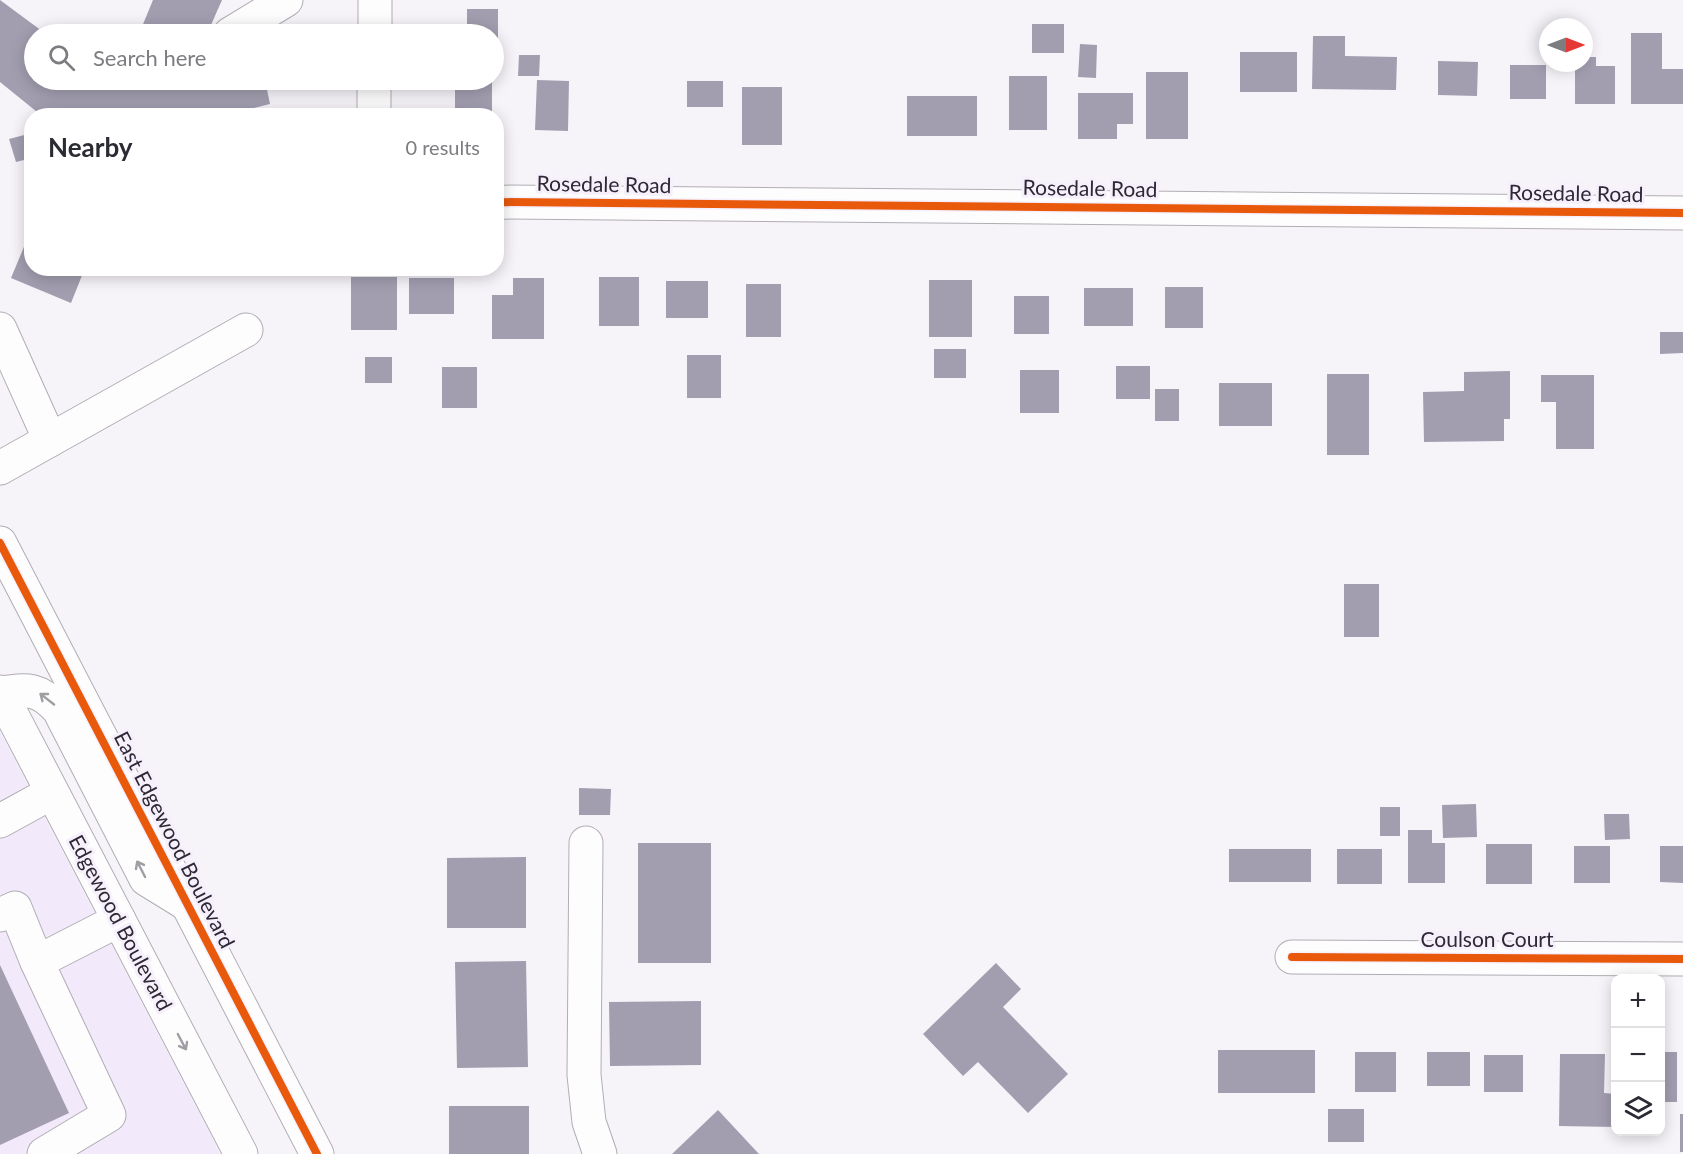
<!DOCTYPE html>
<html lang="en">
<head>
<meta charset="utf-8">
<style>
  body { margin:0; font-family:Lato,sans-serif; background:#f7f7f7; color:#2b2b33 }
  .controls { position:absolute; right:18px; bottom:18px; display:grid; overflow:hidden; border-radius:12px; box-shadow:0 3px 15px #0003 }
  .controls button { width:54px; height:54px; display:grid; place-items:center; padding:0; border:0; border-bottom:2px solid #e1e1e2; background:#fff; color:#2b2b33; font:30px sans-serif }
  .compass { position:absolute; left:1539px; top:18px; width:54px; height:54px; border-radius:50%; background:#fff; box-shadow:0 3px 15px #0003; rotate:90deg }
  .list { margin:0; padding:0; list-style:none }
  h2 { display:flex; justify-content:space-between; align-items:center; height:78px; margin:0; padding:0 24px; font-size:26px }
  h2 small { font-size:20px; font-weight:400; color:#7c7c81 }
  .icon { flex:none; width:33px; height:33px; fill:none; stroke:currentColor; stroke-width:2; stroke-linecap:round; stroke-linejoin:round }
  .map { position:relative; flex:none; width:1683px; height:1154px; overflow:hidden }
  .search { position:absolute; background:#fff; box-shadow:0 3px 15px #0003; left:24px; top:24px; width:480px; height:66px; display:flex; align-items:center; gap:15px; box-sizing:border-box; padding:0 21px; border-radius:33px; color:#7c7c81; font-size:22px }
  .panel { position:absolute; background:#fff; box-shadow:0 3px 15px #0003; left:24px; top:108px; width:480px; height:168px; border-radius:24px }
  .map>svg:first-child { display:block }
  .built { fill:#f2e9fb }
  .building { fill:#a29eb0 }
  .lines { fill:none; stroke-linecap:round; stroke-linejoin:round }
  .minor-casing { stroke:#b1adb4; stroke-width:35 }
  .minor { stroke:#fefdfe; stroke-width:33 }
  .cycleway-casing { stroke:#f6f0fc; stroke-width:11 }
  .cycleway { stroke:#e8590c; stroke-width:8 }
  .oneway { stroke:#a09da3 }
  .labels { text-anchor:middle; stroke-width:6; stroke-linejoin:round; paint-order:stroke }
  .street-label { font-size:21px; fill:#2d2833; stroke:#f6f0fc }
</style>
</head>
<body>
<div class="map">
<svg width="1683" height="1154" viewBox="0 0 1683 1154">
  <rect width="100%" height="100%" fill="#f6f3f9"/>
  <polygon class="built" points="0,732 207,1128 220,1154 0,1154"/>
  <g class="building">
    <polygon points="0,0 46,34 34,34 34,80 265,80 270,104 222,116 42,116 0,82"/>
    <polygon points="153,0 222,0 207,34 139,34"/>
    <polygon points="467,9 498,9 498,54 494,54 494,34 467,34"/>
    <rect x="1032" y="24" width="32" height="29"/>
    <polygon points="1631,33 1662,33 1662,69 1683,69 1683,104 1631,104"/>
    <polygon points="1313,36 1345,36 1345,56 1397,57 1396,90 1312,89"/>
    <polygon points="1080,44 1097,45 1096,78 1078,77"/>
    <rect x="1240" y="52" width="57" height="40"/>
    <polygon points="519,55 540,55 539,76 518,76"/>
    <polygon points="1584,57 1596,57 1596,66 1615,66 1615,104 1575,104 1575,63 1584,63"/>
    <polygon points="1438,61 1478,62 1477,96 1438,95"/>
    <rect x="1510" y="65" width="36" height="34"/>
    <rect x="1146" y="72" width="42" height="67"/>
    <rect x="1009" y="76" width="38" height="54"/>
    <rect x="455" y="80" width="37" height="36"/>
    <polygon points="537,80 569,81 568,131 535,130"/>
    <rect x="687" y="81" width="36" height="26"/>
    <rect x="742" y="87" width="40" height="58"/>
    <polygon points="1078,93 1133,93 1133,124 1117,124 1117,139 1078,139"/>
    <rect x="907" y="96" width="70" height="40"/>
    <polygon points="32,133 32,158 16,162 9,139"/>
    <polygon points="31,230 32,268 85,268 71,303 11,278"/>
    <rect x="351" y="277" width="46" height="53"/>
    <rect x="599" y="277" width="40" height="49"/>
    <rect x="409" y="278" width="45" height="36"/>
    <polygon points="513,278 544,278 544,339 492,339 492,295 513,295"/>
    <rect x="929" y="280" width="43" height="57"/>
    <rect x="666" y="281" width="42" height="37"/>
    <rect x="746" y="284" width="35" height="53"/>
    <rect x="1165" y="287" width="38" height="41"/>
    <rect x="1084" y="288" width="49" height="38"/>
    <rect x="1014" y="296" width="35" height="38"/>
    <polygon points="1660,332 1683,332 1683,353 1660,354"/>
    <rect x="934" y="349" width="32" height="29"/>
    <rect x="687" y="355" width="34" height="43"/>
    <rect x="365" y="357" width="27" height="26"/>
    <rect x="1116" y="366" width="34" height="33"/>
    <rect x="442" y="367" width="35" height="41"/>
    <rect x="1020" y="370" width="39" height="43"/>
    <polygon points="1510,371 1510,419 1504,419 1504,441 1424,442 1423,392 1464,391 1464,372"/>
    <rect x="1327" y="374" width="42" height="81"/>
    <polygon points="1541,375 1594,375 1594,449 1556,449 1556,402 1541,402"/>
    <rect x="1219" y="383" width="53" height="43"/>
    <rect x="1155" y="389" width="24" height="32"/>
    <rect x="1344" y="584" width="35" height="53"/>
    <polygon points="579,788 611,789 610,815 579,815"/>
    <polygon points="1476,804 1477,837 1443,838 1442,805"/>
    <rect x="1380" y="807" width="20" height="29"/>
    <polygon points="1604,814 1629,814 1630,839 1605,840"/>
    <polygon points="1408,830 1432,830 1432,843 1445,843 1445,883 1408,883"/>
    <rect x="638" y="843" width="73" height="120"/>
    <rect x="1486" y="844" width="46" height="40"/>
    <rect x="1574" y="846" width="36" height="37"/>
    <polygon points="1660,846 1683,846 1683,883 1660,882"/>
    <rect x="1229" y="849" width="82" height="33"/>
    <rect x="1337" y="849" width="45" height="35"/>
    <polygon points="526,857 526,928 447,928 447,858"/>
    <polygon points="526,961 528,1067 457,1068 455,962"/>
    <polygon points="996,963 1021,989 1003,1007 1068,1074 1028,1113 978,1062 963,1076 923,1034"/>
    <polygon points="0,965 69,1113 0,1145"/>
    <polygon points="701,1001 701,1065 610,1066 609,1002"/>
    <rect x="1218" y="1050" width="97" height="43"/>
    <rect x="1355" y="1052" width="41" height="40"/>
    <rect x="1427" y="1052" width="43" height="34"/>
    <rect x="1660" y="1052" width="17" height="50"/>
    <polygon points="1560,1054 1605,1054 1604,1093 1616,1094 1616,1127 1559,1126"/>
    <rect x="1484" y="1055" width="39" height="37"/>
    <rect x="449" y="1106" width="80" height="48"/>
    <rect x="1328" y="1109" width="36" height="33"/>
    <polygon points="718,1110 759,1154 672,1154"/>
    <rect x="1680" y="1114" width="3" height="38"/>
  </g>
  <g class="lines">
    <defs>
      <g id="minor">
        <polyline points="230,34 286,0"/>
        <polyline points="375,34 375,0"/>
        <polyline points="374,116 374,80"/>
        <polyline points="496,202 1683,213"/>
        <polyline points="0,329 50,440"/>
        <polyline points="0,468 246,330"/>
        <polyline points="0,543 317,1154"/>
        <polyline points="0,692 241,1154"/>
        <path d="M 0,693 C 29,689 39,688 59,710 L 146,879 L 185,903"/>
        <polyline points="0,821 51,793"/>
        <polyline points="586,843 584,1075 589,1122 600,1154"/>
        <polyline points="0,915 15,908 37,962 109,1115 44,1154"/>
        <polyline points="1292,957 1683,959"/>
        <polyline points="37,962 119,920"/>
      </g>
    </defs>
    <use href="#minor" class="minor-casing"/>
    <use href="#minor" class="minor"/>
    <defs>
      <g id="cycleway">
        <polyline points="496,202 1683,213"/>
        <polyline points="0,543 317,1154"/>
        <polyline points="1292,957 1683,959"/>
      </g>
    </defs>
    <use href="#cycleway" class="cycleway-casing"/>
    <use href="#cycleway" class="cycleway"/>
  </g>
  <defs><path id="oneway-shaft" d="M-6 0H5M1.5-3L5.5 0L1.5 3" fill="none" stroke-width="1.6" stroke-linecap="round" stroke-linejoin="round" transform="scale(1.5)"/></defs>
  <g class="oneway">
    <use href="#oneway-shaft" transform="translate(47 699) rotate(-142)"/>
    <use href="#oneway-shaft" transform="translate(141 869) rotate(-117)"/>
    <use href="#oneway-shaft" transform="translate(182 1042) rotate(62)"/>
  </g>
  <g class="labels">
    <g class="street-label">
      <text transform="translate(604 185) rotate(1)" y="7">Rosedale Road</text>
      <text transform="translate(1090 189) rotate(1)" y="7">Rosedale Road</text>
      <text transform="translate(1576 194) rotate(1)" y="7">Rosedale Road</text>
      <text transform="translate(174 840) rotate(63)" y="7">East Edgewood Boulevard</text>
      <text transform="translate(120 923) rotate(62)" y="7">Edgewood Boulevard</text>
      <text x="1487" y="947">Coulson Court</text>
    </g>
  </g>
</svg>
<div class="controls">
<button>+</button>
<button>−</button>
<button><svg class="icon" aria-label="layers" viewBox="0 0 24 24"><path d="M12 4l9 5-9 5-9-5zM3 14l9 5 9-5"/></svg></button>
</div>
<svg class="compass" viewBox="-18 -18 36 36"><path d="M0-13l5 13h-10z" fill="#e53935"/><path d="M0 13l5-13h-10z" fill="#7c7c81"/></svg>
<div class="search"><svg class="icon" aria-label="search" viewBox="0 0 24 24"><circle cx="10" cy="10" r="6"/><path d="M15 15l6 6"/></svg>Search here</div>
<section class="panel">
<h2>Nearby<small>0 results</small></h2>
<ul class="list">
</ul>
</section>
</div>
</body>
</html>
